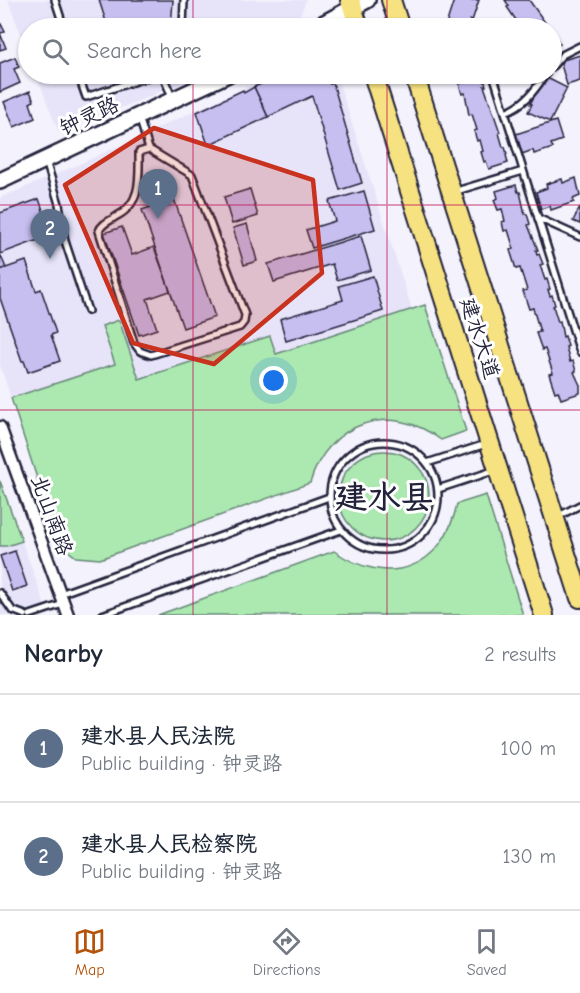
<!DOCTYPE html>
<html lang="en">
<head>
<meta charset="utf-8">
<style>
  body { margin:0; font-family:"Comic Neue","LXGW WenKai TC",sans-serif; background:#f2f2f3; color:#1f2937 }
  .you { position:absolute; left:274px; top:381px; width:21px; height:21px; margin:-15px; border:4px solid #fff; border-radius:50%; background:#1a73e8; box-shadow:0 0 0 9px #1a73e833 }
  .badge { display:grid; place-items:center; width:39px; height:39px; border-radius:50%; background:#b45309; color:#fff; font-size:20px; font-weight:700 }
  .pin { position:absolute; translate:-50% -50px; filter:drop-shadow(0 2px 3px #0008) }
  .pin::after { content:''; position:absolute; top:32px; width:21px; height:18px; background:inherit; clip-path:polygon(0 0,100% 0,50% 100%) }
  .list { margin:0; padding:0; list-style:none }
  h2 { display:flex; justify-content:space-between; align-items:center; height:78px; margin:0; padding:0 24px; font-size:26px }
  h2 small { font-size:20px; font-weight:400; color:#747a83 }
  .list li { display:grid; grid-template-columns:39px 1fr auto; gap:18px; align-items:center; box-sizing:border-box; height:108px; padding:0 24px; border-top:2px solid #e0e1e3 }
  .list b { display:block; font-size:22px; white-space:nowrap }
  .list p { margin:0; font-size:20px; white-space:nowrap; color:#747a83 }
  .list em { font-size:20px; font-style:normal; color:#747a83 }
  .icon { flex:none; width:33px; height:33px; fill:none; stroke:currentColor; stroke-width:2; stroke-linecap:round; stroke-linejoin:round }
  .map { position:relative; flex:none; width:580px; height:615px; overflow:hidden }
  .search { position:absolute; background:#fff; box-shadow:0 2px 4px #0004; left:18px; right:18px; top:18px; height:66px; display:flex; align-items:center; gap:15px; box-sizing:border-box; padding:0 21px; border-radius:33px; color:#747a83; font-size:22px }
  .sheet { height:294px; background:#fff }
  nav { display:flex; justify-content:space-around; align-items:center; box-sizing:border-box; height:84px; border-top:2px solid #e0e1e3; background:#fff; font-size:16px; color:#747a83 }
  nav a { display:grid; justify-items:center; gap:3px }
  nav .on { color:#b45309 }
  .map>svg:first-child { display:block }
  .built { fill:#e7e3f9 }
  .green { fill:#abe9b1; stroke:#668676; stroke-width:1.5 }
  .building { fill:#c8bff1; stroke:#22223b; stroke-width:1.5 }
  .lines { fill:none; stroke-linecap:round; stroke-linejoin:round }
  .lane-casing { stroke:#22223b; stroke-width:10 }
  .street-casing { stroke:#22223b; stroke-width:15 }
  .secondary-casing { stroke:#22223b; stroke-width:20 }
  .primary-casing { stroke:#22223b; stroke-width:22 }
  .lane { stroke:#fff; stroke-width:5 }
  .street { stroke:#fff; stroke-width:10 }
  .secondary { stroke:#fff; stroke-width:15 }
  .primary { stroke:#f6e281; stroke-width:18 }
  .marked { fill:#c8321e; fill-opacity:0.2; stroke:#c8321e; stroke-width:4.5; stroke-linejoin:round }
  .grid { fill:none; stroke:#c2185b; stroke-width:1.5; stroke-opacity:0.55 }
  .labels { text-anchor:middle; stroke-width:6; stroke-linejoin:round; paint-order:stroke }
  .street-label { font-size:21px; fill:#22223b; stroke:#fff }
  .town-label { font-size:33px; font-weight:bold; fill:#22223b; stroke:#fff }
</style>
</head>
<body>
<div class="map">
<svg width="580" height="615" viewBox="0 0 580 615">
  <rect width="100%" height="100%" fill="#f4f2fc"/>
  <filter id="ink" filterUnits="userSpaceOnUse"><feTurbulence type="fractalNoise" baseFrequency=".0167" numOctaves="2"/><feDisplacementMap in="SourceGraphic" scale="12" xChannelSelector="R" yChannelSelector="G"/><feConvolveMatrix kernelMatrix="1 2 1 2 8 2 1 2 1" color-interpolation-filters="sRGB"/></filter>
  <g filter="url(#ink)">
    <g class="built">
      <polygon points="8,0 306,0 301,13 289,28 28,28 28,53"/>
      <polygon points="36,74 204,74 59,133"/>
      <polygon points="275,74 336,74 412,309 275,354 269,337 139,380 119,321 103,326 115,364 11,398 0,365 0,198 73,167"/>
      <polygon points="0,481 22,541 48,615 0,615"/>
    </g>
    <g class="green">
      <path d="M 425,305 L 466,431 L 441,440 C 391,401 328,422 310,483 L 100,559 L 76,557 L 58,543 L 11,398 L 115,364 L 102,326 L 119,320 L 139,379 L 270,336 L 276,354 Z"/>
      <circle cx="384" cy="496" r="45"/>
      <polygon points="0,481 22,541 7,546 0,546"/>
      <path d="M 486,495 L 523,615 L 158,615 L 334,551 C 388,588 443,570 457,504 Z"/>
    </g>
    <g class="building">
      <polygon points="99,0 173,0 171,27 154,25 143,28 108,28"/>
      <polygon points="454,0 479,0 472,21 470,20 469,23 452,28 445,28"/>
      <polygon points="505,0 529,0 549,28 525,28 520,21 518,23 507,7 509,6"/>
      <polygon points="0,22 5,32 0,33 6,48 0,50"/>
      <polygon points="552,32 560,44 552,50"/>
      <polygon points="580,55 580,81 567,85 560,61"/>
      <polygon points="15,57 19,67 14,69 20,83 0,92 0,63"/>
      <polygon points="99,74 116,74 101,79"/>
      <polygon points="284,74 323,74 330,84 333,83 362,183 340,190 312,96 268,117 254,87"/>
      <polygon points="459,74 480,74 482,79 484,78 486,86 484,86 500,132 499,133 503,147 505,147 507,154 506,155 508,163 489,169 486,161 484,162 481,152 483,151 480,140 477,141 474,131 477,130 472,114 469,115 465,93 462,94 459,84 462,83"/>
      <polygon points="545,77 567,88 550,122 528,112 532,104 530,104"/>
      <polygon points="254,87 268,117 208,145 197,112 243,90 244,93"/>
      <polygon points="30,91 34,101 30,103 35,118 14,127 4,102"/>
      <polygon points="556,121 562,140 551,144 553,148 534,154 533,150 522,154 516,134"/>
      <polygon points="576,178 580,196 573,199 574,202 551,210 550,206 541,209 536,192 547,188 546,184 562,179 563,183"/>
      <polygon points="516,185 518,192 520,192 525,214 527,214 530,224 528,225 538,250 536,250 537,255 539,254 543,264 540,265 545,280 547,279 550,289 548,290 550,296 552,295 555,305 553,306 558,322 560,321 563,337 565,336 568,346 566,347 570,362 573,361 576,371 574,372 580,385 580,393 561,399 558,391 555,392 549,374 553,373 545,349 542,350 536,333 540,332 533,308 529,309 523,291 527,290 520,268 516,269 510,250 514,249 508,230 504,231 502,222 505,221 502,209 498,210 494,200 498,198 496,191"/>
      <polygon points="250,189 258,216 232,224 224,197"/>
      <polygon points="364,191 375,229 312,248 306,230 335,221 329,201"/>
      <polygon points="39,199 52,235 0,254 0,213"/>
      <polygon points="174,199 215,317 183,328 142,210"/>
      <polygon points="580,207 580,224 573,221"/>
      <polygon points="247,224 257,261 244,265 233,228"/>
      <polygon points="122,227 132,255 154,247 170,291 147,299 157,329 139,335 104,233"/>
      <polygon points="361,236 371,270 337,280 332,264 274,282 268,264"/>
      <polygon points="0,254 6,268 0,270"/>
      <polygon points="26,261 36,291 41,289 56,333 51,335 60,361 28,372 24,361 22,361 0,298 0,270"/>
      <polygon points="373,276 383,311 286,341 280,319 343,300 339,286"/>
      <polygon points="15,551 27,586 12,591 0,556"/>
    </g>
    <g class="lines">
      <defs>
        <g id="lane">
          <polyline points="55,0 64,28"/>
          <polyline points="183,28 184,0"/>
          <polyline points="552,67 562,55 580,46"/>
          <polyline points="78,74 86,97 157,74"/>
          <polyline points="162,74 173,99"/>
          <polyline points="493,74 580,352"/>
          <path d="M 505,112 C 526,104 534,91 546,74"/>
          <path d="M 139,117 L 149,149 L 192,175 L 245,315 L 244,322 L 240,327 L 151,355 L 140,351 L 134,343 L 99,231 C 102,223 110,221 117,216 C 142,203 139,177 139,152 L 149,149"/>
          <polyline points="46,161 59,204 65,241 88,311"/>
          <polyline points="453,192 523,171"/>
          <polyline points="538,218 580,237"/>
          <circle cx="384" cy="496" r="54"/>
          <polyline points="427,463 486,444"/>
          <polyline points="438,489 496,470"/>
          <polyline points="559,516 580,505"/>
          <polyline points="0,593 12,610 25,615"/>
          <polyline points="60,594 329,497"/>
          <polyline points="30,615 63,604"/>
          <polyline points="102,615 341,530"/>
        </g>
        <polyline id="street" points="0,427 68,615"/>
        <g id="secondary">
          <polyline points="315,28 367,0"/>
          <polyline points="0,181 228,74"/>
        </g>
        <g id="primary">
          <polyline points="350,0 359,28"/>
          <polyline points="391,0 400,28"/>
          <polyline points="373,74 544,615"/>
          <polyline points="414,74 580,598"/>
        </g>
      </defs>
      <use href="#lane" class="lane-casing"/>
      <use href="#street" class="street-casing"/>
      <use href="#secondary" class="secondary-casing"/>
      <use href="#primary" class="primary-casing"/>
      <use href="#lane" class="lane"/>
      <use href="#street" class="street"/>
      <use href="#secondary" class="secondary"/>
      <use href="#primary" class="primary"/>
    </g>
  </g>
  <path class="marked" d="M 154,128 L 313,180 L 322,273 L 214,364 L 133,343 L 65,185 Z"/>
  <path class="grid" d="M 193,0 L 193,28M 387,0 L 387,28M 193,74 L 193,615M 387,74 L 387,615M 0,205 L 580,205M 0,410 L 580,410"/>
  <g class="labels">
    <g class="street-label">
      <text transform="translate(89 116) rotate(-25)" y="7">钟灵路</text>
      <text transform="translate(480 338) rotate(72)" y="7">建水大道</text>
      <text transform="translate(52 515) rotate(70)" y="7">北山南路</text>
    </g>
    <g class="town-label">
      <text x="384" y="508">建水县</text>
    </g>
  </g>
</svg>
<div class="you"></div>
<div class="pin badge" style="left:158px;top:219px;background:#5c6f8a">1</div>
<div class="pin badge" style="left:50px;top:259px;background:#5c6f8a">2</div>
<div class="search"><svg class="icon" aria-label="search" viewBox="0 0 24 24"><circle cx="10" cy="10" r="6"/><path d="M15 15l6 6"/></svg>Search here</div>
</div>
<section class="sheet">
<h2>Nearby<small>2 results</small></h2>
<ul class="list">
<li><span class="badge" style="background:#5c6f8a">1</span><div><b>建水县人民法院</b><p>Public building · 钟灵路</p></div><em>100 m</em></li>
<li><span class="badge" style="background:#5c6f8a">2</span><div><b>建水县人民检察院</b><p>Public building · 钟灵路</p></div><em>130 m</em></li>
</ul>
</section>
<nav>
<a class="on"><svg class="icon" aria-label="map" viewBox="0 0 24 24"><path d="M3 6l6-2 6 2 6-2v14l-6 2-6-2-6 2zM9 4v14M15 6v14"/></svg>Map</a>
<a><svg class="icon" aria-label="directions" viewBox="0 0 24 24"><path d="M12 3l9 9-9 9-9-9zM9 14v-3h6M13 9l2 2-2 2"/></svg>Directions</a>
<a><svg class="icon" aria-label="saved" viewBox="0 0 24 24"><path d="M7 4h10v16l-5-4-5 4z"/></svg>Saved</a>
</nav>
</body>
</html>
